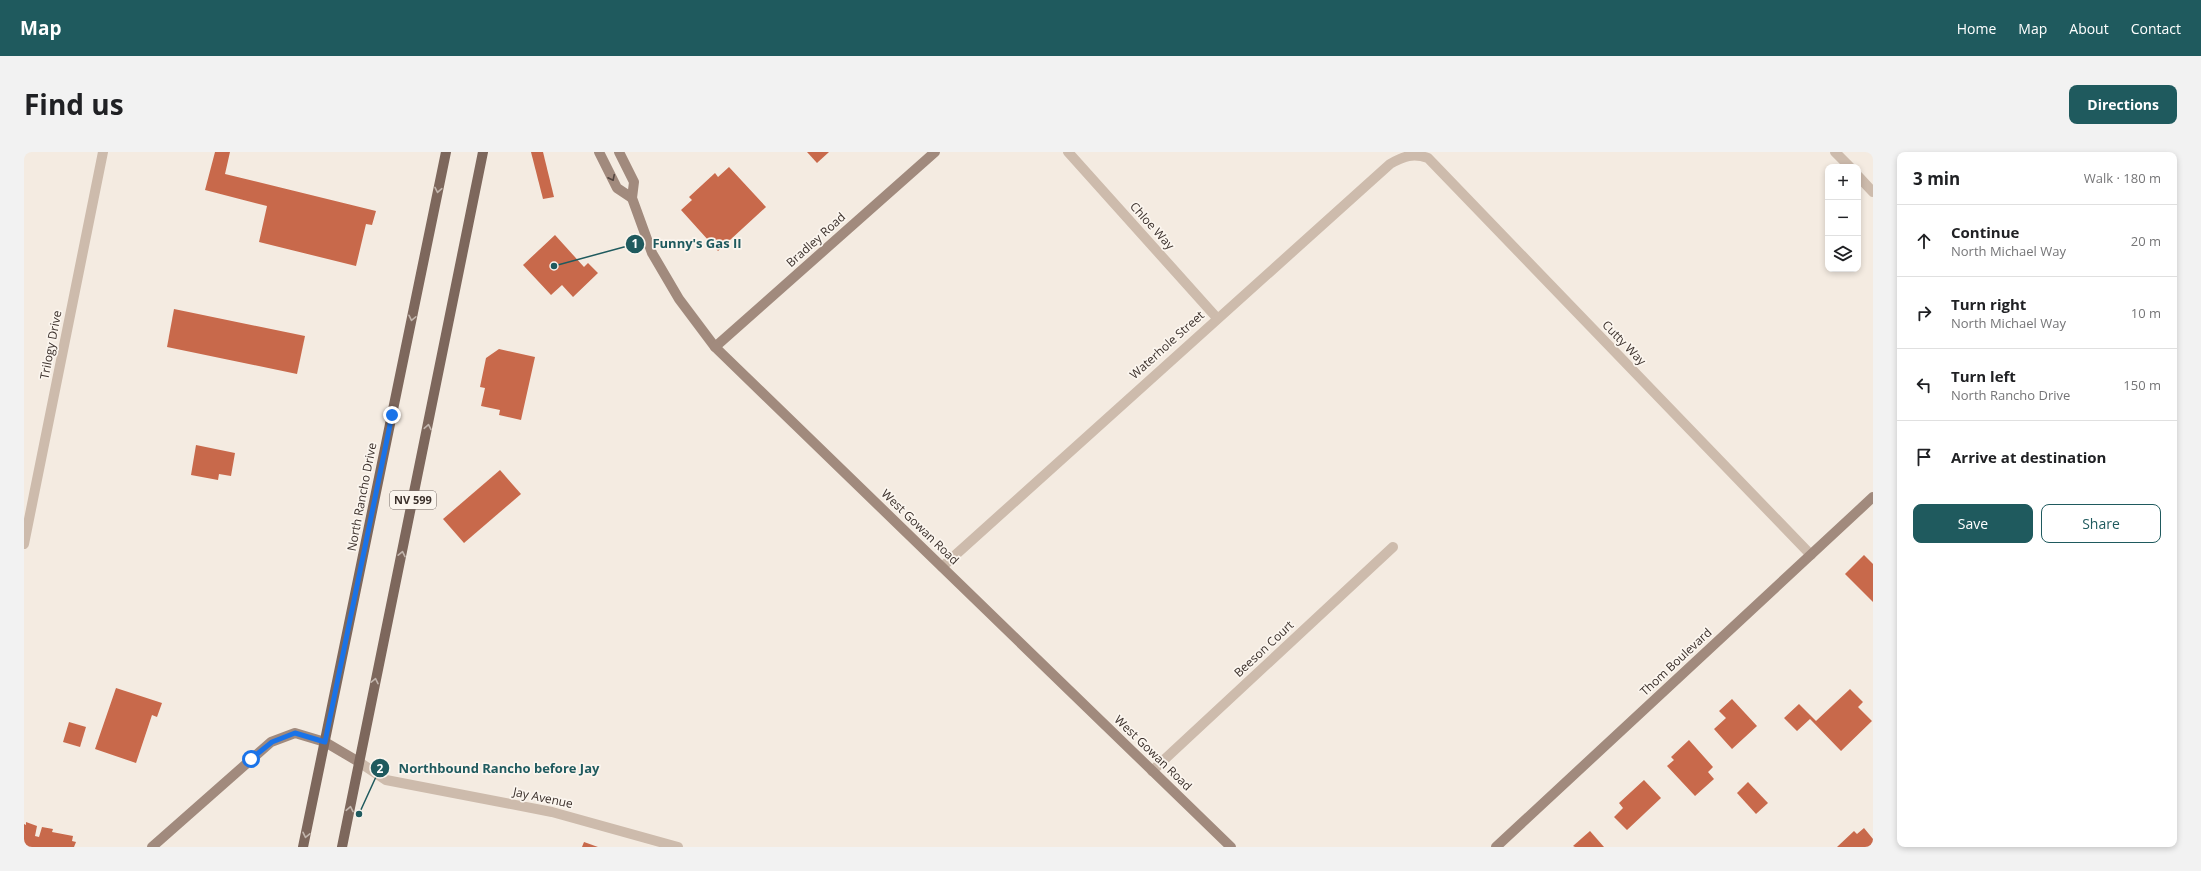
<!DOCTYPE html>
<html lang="en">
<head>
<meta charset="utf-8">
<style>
  body { margin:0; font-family:"Open Sans",sans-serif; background:#f2f2f2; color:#202124 }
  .controls { position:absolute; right:12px; top:12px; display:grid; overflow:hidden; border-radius:8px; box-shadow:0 2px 6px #0003 }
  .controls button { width:36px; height:36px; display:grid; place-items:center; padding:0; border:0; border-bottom:1px solid #e0e0e0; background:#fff; color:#202124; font:20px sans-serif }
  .stop { position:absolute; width:12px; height:12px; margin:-9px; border:3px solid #1a73e8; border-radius:50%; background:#fff }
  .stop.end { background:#1a73e8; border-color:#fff; box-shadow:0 1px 4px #0008 }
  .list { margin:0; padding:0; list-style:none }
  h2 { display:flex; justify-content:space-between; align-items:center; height:52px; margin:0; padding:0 16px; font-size:17px }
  h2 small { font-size:13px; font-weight:400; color:#757577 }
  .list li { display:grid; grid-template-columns:26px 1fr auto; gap:12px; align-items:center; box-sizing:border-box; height:72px; padding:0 16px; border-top:1px solid #e0e0e0 }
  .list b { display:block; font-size:15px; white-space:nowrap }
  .list p { margin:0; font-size:13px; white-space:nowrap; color:#757577 }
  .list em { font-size:13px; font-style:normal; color:#757577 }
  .actions { display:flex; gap:8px; padding:12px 16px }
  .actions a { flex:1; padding:9px 0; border:1px solid #1f5a5e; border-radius:8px; text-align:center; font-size:14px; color:#1f5a5e }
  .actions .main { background:#1f5a5e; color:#fff }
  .icon { flex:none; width:22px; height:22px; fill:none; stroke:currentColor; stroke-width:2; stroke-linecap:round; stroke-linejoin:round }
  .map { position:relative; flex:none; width:1849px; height:695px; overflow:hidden; border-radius:8px }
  header { display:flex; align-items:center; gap:24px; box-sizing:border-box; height:56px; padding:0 20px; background:#1f5a5e; color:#fff }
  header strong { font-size:19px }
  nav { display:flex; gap:22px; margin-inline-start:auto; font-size:14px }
  .intro { display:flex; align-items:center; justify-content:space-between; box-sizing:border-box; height:96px; padding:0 24px }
  h1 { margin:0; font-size:28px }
  .button { padding:10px 18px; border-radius:8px; background:#1f5a5e; color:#fff; font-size:14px; font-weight:700 }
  main { display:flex; gap:24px; padding:0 24px }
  aside { flex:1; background:#fff; border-radius:8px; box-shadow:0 2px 6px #0003 }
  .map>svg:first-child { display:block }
  .building { fill:#c8694b }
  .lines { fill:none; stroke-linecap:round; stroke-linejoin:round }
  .street { stroke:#cdbbac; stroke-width:10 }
  .secondary { stroke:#a18a7d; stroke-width:10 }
  .primary { stroke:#7d675c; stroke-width:10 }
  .oneway { stroke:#544640 }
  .oneway2 { stroke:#c2b5ac }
  .route { stroke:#1a73e8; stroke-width:5 }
  .labels { text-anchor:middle; stroke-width:3.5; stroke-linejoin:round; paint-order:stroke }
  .shield { fill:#fbf5ee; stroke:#756b66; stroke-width:1 }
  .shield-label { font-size:11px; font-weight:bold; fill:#3b302b }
  .street-label { font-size:12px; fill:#3b302b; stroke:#fbf5ee }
  .leader { fill:none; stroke:#1f5a5e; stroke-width:1.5 }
  .callout-dot { fill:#1f5a5e; stroke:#fbf5ee; stroke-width:1.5 }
  .mark-label { font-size:12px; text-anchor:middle; font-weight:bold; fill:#fff }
  .callout-label { font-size:13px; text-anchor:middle; font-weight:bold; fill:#1f5a5e; stroke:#fbf5ee; stroke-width:3.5; stroke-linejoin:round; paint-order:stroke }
</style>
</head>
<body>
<header>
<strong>Map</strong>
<nav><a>Home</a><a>Map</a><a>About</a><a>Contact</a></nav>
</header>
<div class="intro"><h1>Find us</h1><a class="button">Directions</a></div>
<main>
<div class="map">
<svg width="1849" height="695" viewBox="0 0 1849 695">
  <rect width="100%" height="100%" fill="#f4ebe1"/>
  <g class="building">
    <polygon points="191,0 206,0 201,22 352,59 348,73 342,72 332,114 235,90 243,54 181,38"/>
    <polygon points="507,0 519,0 530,45 519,47"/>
    <polygon points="783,0 805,0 793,11"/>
    <polygon points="705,15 742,55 694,99 657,58 668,48 665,45 691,21 694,25"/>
    <polygon points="531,83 560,115 564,111 574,121 549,145 538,133 527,143 499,113"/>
    <polygon points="150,157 281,184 273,222 143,195"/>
    <polygon points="475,197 511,205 497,268 475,263 476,258 457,254 461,236 456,235 462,206"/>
    <polygon points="172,293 211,301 207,324 195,322 194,328 167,323"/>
    <polygon points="476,318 497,342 440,391 419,367"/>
    <polygon points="1840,403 1849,412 1849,450 1821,422"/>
    <polygon points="92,536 138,551 133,565 128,563 112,611 71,597"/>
    <polygon points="1826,537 1839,550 1834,555 1848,569 1817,599 1786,567 1773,579 1760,566 1775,552 1792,569"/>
    <polygon points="1708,547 1733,574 1708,597 1690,577 1702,566 1695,559"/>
    <polygon points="45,570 62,575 56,595 39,590"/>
    <polygon points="1665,588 1689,615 1684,620 1690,627 1671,644 1643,614 1650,608 1647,605"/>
    <polygon points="1620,628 1637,646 1603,678 1590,665 1599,656 1595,651"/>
    <polygon points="1724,630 1744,651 1732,662 1713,641"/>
    <polygon points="2,670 13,674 11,684 15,685 18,675 29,677 28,680 49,684 48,689 52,690 50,695 0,695 0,672 2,673"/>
    <polygon points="1840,676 1849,687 1849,695 1813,695 1830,679 1833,682"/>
    <polygon points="1566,679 1580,695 1551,695 1549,694"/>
    <polygon points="560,690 574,695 558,695"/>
  </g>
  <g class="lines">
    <g class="street">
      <polyline points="1044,0 1193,166"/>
      <polyline points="1811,0 1826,15"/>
      <polyline points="1834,24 1849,40"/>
      <polyline points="0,392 79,0"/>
      <path d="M 918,415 L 1366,12 C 1380,4 1389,1 1404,6 L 1787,403"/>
      <polyline points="335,610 362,628 528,660 654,695"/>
      <polyline points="1128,619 1369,395"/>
    </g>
    <g class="secondary">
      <polyline points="575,0 593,36 608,46"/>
      <polyline points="595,0 610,30 608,46 628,101 655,147 691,195 1207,695"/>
      <polyline points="691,195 911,0"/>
      <polyline points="128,695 247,590 271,581 301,590 335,610"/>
      <polyline points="1472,695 1849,345"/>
    </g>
    <g class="primary">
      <polyline points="279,695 422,0"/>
      <polyline points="318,695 459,0"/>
    </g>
  </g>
  <defs><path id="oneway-chevron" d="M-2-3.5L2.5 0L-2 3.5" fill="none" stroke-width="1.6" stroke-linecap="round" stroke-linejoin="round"/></defs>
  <use class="oneway" href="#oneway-chevron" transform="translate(588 26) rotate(64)"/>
  <g class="oneway2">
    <use href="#oneway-chevron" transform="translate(414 38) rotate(101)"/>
    <use href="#oneway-chevron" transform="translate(388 166) rotate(102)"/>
    <use href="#oneway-chevron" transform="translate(404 275) rotate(-79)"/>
    <use href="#oneway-chevron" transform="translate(378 402) rotate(-78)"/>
    <use href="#oneway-chevron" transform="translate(351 529) rotate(-78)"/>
    <use href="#oneway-chevron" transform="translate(326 657) rotate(-79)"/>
    <use href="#oneway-chevron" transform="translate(282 683) rotate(102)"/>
  </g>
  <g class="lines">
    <polyline class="route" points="227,607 248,590 271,581 301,590 368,263"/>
  </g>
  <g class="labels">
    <rect class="shield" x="366" y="339" width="46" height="18" rx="3"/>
    <g class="shield-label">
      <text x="389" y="352">NV 599</text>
    </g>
    <g class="street-label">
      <text transform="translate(1128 74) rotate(48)" y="4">Chloe Way</text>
      <text transform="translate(792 88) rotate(-42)" y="4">Bradley Road</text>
      <text transform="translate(1600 191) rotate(46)" y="4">Cutty Way</text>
      <text transform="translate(27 193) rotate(-79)" y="4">Trilogy Drive</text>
      <text transform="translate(1143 193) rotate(-42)" y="4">Waterhole Street</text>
      <text transform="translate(338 345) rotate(-79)" y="4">North Rancho Drive</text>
      <text transform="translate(896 375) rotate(44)" y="4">West Gowan Road</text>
      <text transform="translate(1240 497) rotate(-43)" y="4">Beeson Court</text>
      <text transform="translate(1652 510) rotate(-43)" y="4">Thom Boulevard</text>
      <text transform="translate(1129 601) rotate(44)" y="4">West Gowan Road</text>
      <text transform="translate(519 646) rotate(12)" y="4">Jay Avenue</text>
    </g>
  </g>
  <path class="leader" d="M530 114L611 92M335 662L356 616"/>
  <g class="callout-dot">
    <circle cx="530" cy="114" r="4"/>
    <circle cx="335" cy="662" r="4"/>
    <circle cx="611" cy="92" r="10"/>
    <circle cx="356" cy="616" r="10"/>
  </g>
  <g class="mark-label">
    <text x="611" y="96">1</text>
    <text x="356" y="621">2</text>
  </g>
  <g class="callout-label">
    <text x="673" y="96">Funny's Gas II</text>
    <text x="475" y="621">Northbound Rancho before Jay</text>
  </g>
</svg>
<div class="controls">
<button>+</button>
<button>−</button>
<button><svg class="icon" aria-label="layers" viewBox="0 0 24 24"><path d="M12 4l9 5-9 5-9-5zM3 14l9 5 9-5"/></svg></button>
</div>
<div class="stop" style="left:227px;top:607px"></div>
<div class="stop end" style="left:368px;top:263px"></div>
</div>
<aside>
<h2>3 min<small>Walk · 180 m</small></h2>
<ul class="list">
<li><svg class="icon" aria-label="ahead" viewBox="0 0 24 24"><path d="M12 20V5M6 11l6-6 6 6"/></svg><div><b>Continue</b><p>North Michael Way</p></div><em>20 m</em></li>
<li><svg class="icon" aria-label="right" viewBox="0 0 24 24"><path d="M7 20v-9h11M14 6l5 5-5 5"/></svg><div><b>Turn right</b><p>North Michael Way</p></div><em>10 m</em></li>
<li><svg class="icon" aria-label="left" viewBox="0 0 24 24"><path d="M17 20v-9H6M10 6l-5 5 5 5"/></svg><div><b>Turn left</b><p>North Rancho Drive</p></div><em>150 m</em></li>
<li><svg class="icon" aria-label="arrive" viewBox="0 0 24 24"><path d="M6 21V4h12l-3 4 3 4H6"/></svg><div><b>Arrive at destination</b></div></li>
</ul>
<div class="actions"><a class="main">Save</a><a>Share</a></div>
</aside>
</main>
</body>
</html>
